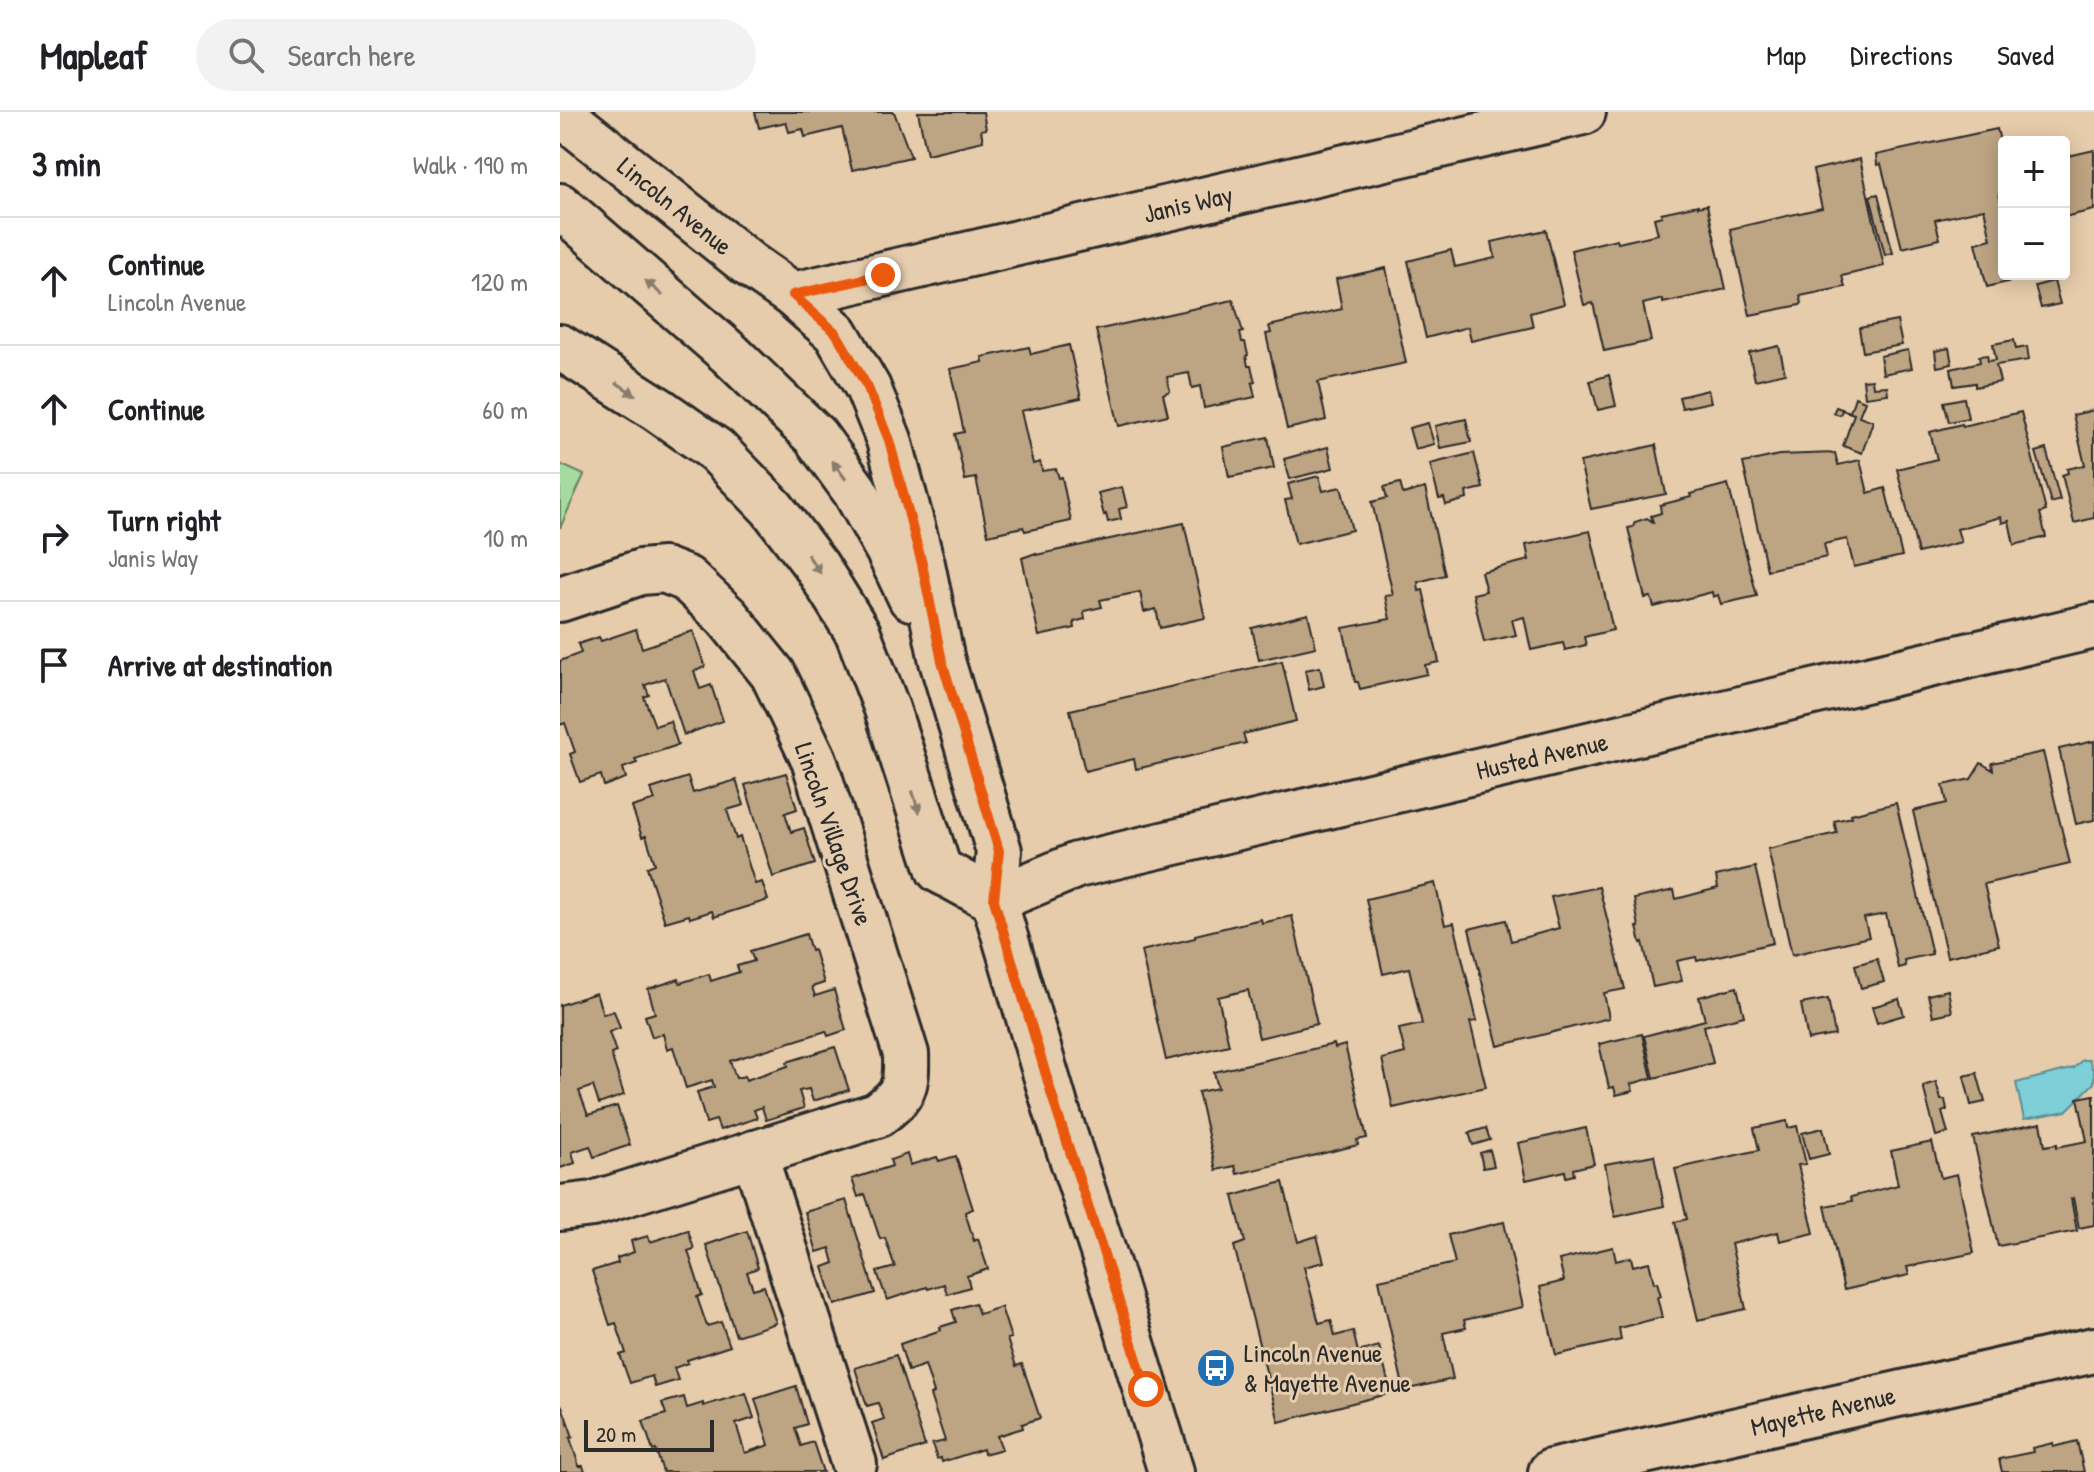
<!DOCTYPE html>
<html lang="en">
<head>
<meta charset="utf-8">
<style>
  body { margin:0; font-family:"Patrick Hand",sans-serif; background:#f2f2f2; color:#202124 }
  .controls { position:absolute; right:24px; top:24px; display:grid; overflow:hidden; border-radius:8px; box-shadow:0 4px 20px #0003 }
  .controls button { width:72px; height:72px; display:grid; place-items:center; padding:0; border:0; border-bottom:2px solid #e0e0e0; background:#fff; color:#202124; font:40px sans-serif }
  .scale { position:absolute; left:24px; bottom:20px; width:130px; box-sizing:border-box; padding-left:8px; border:4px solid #2b2b2b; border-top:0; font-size:22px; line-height:28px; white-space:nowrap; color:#2b2b2b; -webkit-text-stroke:6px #e6cdae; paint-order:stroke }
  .stop { position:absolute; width:24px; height:24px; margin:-18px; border:6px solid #ea580c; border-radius:50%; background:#fff }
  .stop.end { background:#ea580c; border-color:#fff; box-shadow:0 2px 8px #0008 }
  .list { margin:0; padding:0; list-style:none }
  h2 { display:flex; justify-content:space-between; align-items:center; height:104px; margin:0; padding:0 32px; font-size:34px }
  h2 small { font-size:26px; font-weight:400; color:#757577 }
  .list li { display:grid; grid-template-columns:52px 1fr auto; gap:24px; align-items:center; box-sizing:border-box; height:128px; padding:0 32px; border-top:2px solid #e0e0e0 }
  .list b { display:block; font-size:30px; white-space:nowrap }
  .list p { margin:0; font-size:26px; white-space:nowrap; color:#757577 }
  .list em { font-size:26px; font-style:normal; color:#757577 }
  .icon { flex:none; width:44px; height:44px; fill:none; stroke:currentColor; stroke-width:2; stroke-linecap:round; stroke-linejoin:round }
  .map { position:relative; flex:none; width:1534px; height:1360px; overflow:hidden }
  header { display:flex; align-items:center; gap:48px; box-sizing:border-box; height:112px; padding:0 40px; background:#fff; border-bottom:2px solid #e0e0e0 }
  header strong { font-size:38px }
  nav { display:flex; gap:44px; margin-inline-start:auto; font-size:28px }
  .search { width:560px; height:72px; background:#f2f2f2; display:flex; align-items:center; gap:20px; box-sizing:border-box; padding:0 28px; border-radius:44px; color:#757577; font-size:30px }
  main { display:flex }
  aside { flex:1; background:#fff }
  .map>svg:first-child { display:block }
  .green { fill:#a5db9e; stroke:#688364; stroke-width:2 }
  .water { fill:#7ecfd8; stroke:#5d8d93; stroke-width:2 }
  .building { fill:#bda482; stroke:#2b2b2b; stroke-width:2 }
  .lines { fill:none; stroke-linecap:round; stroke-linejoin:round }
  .minor-casing { stroke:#2b2b2b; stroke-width:50 }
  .major-casing { stroke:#2b2b2b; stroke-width:50 }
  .minor { stroke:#e6cdae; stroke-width:44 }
  .major { stroke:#e6cdae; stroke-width:44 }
  .oneway { fill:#887c6c }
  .route { stroke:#ea580c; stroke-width:10 }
  .labels { text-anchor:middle; stroke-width:6; stroke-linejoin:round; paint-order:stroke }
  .street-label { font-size:26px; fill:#2b2b2b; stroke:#e6cdae }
  .poi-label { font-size:26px; fill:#2b2b2b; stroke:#e6cdae; text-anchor:start }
</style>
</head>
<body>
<header>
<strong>Mapleaf</strong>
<div class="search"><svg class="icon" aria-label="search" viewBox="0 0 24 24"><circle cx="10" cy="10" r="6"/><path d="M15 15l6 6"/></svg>Search here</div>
<nav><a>Map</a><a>Directions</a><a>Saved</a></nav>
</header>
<main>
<aside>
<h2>3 min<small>Walk · 190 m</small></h2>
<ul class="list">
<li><svg class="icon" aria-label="ahead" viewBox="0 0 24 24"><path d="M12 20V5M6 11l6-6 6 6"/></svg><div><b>Continue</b><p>Lincoln Avenue</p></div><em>120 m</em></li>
<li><svg class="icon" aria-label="ahead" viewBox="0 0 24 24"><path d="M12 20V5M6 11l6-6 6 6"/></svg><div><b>Continue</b></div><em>60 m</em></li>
<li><svg class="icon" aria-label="right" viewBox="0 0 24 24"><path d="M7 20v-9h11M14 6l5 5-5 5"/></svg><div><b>Turn right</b><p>Janis Way</p></div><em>10 m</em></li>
<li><svg class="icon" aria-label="arrive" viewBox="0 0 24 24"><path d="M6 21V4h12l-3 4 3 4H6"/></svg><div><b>Arrive at destination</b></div></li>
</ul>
</aside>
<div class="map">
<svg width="1534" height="1360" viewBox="0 0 1534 1360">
  <rect width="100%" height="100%" fill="#e7ccab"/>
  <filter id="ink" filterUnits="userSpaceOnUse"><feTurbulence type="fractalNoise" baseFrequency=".0125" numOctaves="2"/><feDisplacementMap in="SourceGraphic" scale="16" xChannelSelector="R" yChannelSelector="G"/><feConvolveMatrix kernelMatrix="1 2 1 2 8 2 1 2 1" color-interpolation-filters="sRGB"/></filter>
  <g filter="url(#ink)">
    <polygon class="green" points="0,352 24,363 0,416"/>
    <polygon class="water" points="1522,948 1529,948 1534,961 1534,971 1506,999 1464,1007 1456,971 1514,956"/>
    <g class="building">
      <polygon points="195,0 334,0 351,45 292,58 282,16 245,25 243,17 229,20 226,10 199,16"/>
      <polygon points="358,0 423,0 426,17 421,18 423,29 367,42"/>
      <polygon points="1437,17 1444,45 1444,81 1439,82 1444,101 1444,162 1480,162 1427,175 1416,131 1431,127 1424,97 1375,108 1380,127 1342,136 1321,52 1317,53 1316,43"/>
      <polygon points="1534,38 1534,98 1504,105 1504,45"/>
      <polygon points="1300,47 1324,154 1282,164 1285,175 1240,184 1242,191 1240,193 1190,203 1170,117 1262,96 1253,58"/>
      <polygon points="1318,82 1333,141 1325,143 1310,84"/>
      <polygon points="1138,93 1138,95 1147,93 1166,177 1103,191 1103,187 1083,192 1091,229 1044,239 1033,191 1024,193 1011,138 1057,127 1058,131 1098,122 1094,106 1102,104 1101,101"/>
      <polygon points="986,118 1004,192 970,201 973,215 911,229 908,215 866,226 848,149 891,138 895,155 935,146 932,130"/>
      <polygon points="826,156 846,251 758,270 766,308 727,317 706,222 711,221 709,214 782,197 776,167"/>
      <polygon points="1494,169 1500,192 1481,196 1475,174"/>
      <polygon points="673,188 683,220 680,221 682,230 685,230 688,243 686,244 688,254 691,254 695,270 692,271 695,285 644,296 640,274 632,276 629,261 607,265 610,279 603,282 608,303 559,314 536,218"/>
      <polygon points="1337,209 1342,233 1303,240 1299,216"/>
      <polygon points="1454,228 1456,237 1467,235 1469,248 1436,253 1440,270 1415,275 1415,271 1394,274 1391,257 1420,250 1419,244 1427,243 1428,249 1436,248 1433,232"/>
      <polygon points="509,233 521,286 461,299 473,352 480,350 482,359 496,357 499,366 502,365 511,409 465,419 463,415 428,423 416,366 405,368 395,322 404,320 390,257 423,250 422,245 469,235 471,242"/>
      <polygon points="1219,234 1225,261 1195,268 1189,241"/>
      <polygon points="1389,236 1392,252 1377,255 1375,239"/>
      <polygon points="1348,238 1352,256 1323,262 1320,244"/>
      <polygon points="1049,263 1056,294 1038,298 1030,269"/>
      <polygon points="1312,267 1313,275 1327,274 1328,282 1305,285 1303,268"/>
      <polygon points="1148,278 1151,290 1122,296 1119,285"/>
      <polygon points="1295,285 1305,289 1299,304 1313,309 1302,341 1283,334 1294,302 1282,298 1280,303 1273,301 1276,295 1290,300"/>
      <polygon points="1404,286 1408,306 1389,310 1384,290"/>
      <polygon points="1534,298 1534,406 1514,411 1502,363 1508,361 1507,357 1525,353 1513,303"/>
      <polygon points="1461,300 1486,399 1480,401 1486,425 1454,433 1449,409 1442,411 1441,405 1397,417 1401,430 1358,441 1337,357 1377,347 1370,320 1402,312 1403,314"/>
      <polygon points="906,307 911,330 880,336 875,314"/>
      <polygon points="868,311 874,332 855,337 849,316"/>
      <polygon points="708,325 714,356 669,365 663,335"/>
      <polygon points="1096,333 1106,382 1031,397 1020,350"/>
      <polygon points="768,335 773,356 730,367 724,347"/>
      <polygon points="1486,337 1500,388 1491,391 1476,340"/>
      <polygon points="914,341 923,376 906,380 907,387 886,393 884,386 879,387 870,352"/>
      <polygon points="1275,341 1278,353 1300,348 1308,381 1325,376 1342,444 1294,455 1287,427 1264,432 1267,445 1207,458 1183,351 1219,343"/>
      <polygon points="759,364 763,379 781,375 792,418 736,432 725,388 732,387 728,372"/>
      <polygon points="840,371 843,382 865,376 885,463 858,470 859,479 863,478 879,550 865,553 867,562 800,577 798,570 795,570 783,516 830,507 825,484 833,483 812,390 827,386 824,375"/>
      <polygon points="1168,372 1197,484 1161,492 1158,483 1153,485 1152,480 1094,495 1091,485 1085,486 1068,416 1073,415 1075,410 1087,406 1093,410 1091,404 1101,401 1100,393 1131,385 1130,382"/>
      <polygon points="562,375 567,395 559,397 561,407 548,410 546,402 544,403 538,381"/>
      <polygon points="624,411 645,506 600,516 596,497 584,500 580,480 540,488 542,495 524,499 525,507 514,510 515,516 479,524 462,446 476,441 476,443"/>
      <polygon points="1030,419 1053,518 1024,525 1026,533 1005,538 1003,531 971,538 964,505 952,508 956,523 924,530 913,482 926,479 921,460 969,448 966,433"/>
      <polygon points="748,502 756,535 699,548 692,516"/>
      <polygon points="76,517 82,536 133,519 145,555 134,559 140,577 151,573 163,609 124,623 105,566 85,573 89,583 84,585 95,614 110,609 118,633 75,647 77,651 63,656 66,666 44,674 41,663 20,670 10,642 15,640 5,611 0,613 0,549 21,541 18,532 39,525 41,529"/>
      <polygon points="722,549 736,609 683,622 686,631 576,657 574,647 525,659 510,598"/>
      <polygon points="760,555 764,574 749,578 745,558"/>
      <polygon points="1534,629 1534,708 1516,712 1499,637"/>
      <polygon points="1483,640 1510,752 1424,772 1439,833 1387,845 1353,699 1387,691 1383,673 1411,667 1421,651 1433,658 1432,651"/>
      <polygon points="226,661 237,697 225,701 231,720 244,716 255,752 213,765 185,673"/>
      <polygon points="128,665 133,681 176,668 184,693 167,698 176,727 180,725 195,772 202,770 208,788 154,805 152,799 130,806 129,803 105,810 87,755 95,752 86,724 82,725 72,695 95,688 91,677"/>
      <polygon points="1336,691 1372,842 1344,848 1345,854 1338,856 1326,802 1304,806 1309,825 1232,843 1208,737 1277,721 1274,709 1292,705 1291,702"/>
      <polygon points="1195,755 1213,831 1137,849 1136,845 1117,849 1122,869 1093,875 1083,830 1081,831 1077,815 1079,815 1074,787 1114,778 1116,787 1158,776 1156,764"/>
      <polygon points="875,771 885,813 894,811 917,909 910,910 926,975 833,996 822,947 845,941 839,917 862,912 849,856 823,862 806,787"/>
      <polygon points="1039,775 1065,877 1044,881 1049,906 938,934 909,817 946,808 951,829 999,816 991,785"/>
      <polygon points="732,804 757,912 699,926 688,878 658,885 669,933 606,948 581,839 635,826 635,823 701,807 702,811"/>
      <polygon points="246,822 251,839 254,838 264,871 252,875 255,884 274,878 286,918 268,924 266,919 170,949 176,966 185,964 186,968 228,954 227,950 275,935 289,978 253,989 249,977 239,979 244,996 206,1008 202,995 194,998 197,1006 160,1018 156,1008 146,1011 137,980 154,975 152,968 126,976 113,935 107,937 103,922 92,925 85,904 95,901 88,877 119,867 120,871 149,862 151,869 179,860 177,854 194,849 190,839"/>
      <polygon points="1317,847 1324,870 1301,876 1295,853"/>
      <polygon points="1177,875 1184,904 1144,914 1153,951 1094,966 1084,924 1145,908 1139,885"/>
      <polygon points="1388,878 1392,900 1373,904 1368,883"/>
      <polygon points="36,881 43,902 54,899 60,916 49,920 56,940 51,942 64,983 39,992 33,974 19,979 28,1003 57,994 70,1033 34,1045 30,1034 12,1040 15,1051 0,1056 0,893"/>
      <polygon points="1268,887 1275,923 1248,928 1241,892"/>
      <polygon points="1339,887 1344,903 1317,911 1312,895"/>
      <polygon points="1082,922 1092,966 1071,972 1073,979 1056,983 1054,975 1049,976 1039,932"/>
      <polygon points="774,932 775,936 785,933 807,1026 797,1028 798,1033 677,1062 675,1054 656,1058 638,980 658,976 654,960"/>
      <polygon points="1417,961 1425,990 1411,993 1404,964"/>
      <polygon points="1376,970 1381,988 1385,988 1387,998 1382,1000 1388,1021 1376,1024 1363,974"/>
      <polygon points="1534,983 1534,1113 1519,1116 1513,1086 1511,1087 1517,1119 1438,1134 1413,1025 1481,1011 1485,1034 1497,1032 1497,1035 1527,1029 1518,986"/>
      <polygon points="1227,1009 1228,1016 1237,1014 1246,1052 1238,1053 1254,1121 1220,1129 1218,1120 1171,1132 1186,1197 1138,1208 1115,1110 1127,1107 1115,1057 1199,1038 1194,1016"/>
      <polygon points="926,1016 930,1028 913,1033 909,1021"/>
      <polygon points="1026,1016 1034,1052 1013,1057 1014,1063 1006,1065 1005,1059 966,1068 958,1031"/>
      <polygon points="1263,1016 1269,1042 1249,1047 1242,1021"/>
      <polygon points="1372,1030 1381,1066 1397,1062 1414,1141 1347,1155 1349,1163 1284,1178 1265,1094 1292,1089 1291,1085 1338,1073 1331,1039"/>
      <polygon points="930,1038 934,1054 923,1056 920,1041"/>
      <polygon points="347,1042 350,1053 377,1045 379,1049 396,1044 413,1097 405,1100 414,1129 418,1127 428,1157 407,1164 410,1175 387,1182 384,1172 368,1177 367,1175 327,1188 317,1160 335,1155 325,1126 320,1127 305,1082 298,1085 292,1067 332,1054 330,1048"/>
      <polygon points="1094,1043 1104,1094 1055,1105 1045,1052"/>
      <polygon points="723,1070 738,1130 757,1124 764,1150 744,1155 759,1211 771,1208 775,1224 793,1219 798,1240 819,1234 831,1281 719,1310 674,1134 685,1130 673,1084"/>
      <polygon points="286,1088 315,1181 275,1193 263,1155 274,1151 270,1136 257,1140 245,1100"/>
      <polygon points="944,1110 963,1195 904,1208 906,1216 883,1221 893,1267 844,1278 819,1168 895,1151 888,1123"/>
      <polygon points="128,1118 134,1137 128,1139 142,1183 137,1185 147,1214 161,1210 170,1234 127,1248 128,1251 114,1256 118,1268 95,1275 92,1264 70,1271 60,1243 66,1241 56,1211 50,1213 32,1159 58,1151 57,1146 74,1140 71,1129 88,1124 90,1130"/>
      <polygon points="187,1119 198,1156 187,1160 193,1177 204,1174 216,1211 176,1224 146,1133"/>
      <polygon points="1053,1135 1056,1149 1071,1145 1073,1154 1089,1150 1094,1171 1097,1170 1101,1184 1097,1185 1102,1205 1059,1216 1061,1228 996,1243 980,1175 1004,1169 999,1148"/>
      <polygon points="415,1191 419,1202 441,1195 451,1226 447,1227 456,1254 462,1252 480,1306 462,1312 463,1316 437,1324 442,1337 424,1342 423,1337 382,1350 381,1346 377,1347 372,1332 385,1329 370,1283 374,1281 365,1253 348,1259 340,1232 381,1218 380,1215 396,1210 392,1198"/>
      <polygon points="336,1243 365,1334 324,1348 312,1311 324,1307 318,1291 307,1294 295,1256"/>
      <polygon points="236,1274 247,1312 235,1316 241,1334 253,1330 263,1360 103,1360 96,1338 93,1339 83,1309 106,1302 102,1291 124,1285 127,1296 143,1291 143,1294 186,1281 194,1306 176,1312 185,1341 209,1333 195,1287"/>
      <polygon points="2,1294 13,1325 10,1326 19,1354 23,1354 25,1360 0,1360 0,1295"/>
      <polygon points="1517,1329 1524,1360 1442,1360 1439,1347 1473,1340 1472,1336 1493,1331 1493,1335"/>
    </g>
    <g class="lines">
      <defs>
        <g id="minor">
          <polyline points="0,1 190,153 233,183 1023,0"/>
          <path d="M 0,487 L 81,460 L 104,458 L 127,467 L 167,505 L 213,562 L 254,648 L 346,942 C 347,976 344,983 317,1003 L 33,1092 L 0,1096"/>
          <polyline points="434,788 517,753 1534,514"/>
          <polyline points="194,1041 294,1352"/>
          <polyline points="991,1360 1534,1238"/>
        </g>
        <g id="major">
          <polyline points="0,94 170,242 255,324 295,379 328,438 351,486"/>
          <polyline points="233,183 276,221 308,276 329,328 362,452 382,549 439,739 434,788 497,1000 553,1170 611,1360"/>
          <polyline points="0,235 99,298 156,338 212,396 257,455 298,521 327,597 379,758 434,788"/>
        </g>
      </defs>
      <use href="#minor" class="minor-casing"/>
      <use href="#major" class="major-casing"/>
      <use href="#minor" class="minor"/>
      <use href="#major" class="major"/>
    </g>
    <defs><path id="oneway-solid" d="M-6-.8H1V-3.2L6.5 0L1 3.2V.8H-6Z" transform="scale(2)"/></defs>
    <g class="oneway">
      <use href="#oneway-solid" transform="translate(94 176) rotate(-139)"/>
      <use href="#oneway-solid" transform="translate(66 277) rotate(33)"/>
      <use href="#oneway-solid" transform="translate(279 358) rotate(-126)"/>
      <use href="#oneway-solid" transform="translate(254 452) rotate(55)"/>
      <use href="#oneway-solid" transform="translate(356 690) rotate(72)"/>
    </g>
  </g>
  <g class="lines" filter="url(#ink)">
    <polyline class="route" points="323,163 233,183 276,221 308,276 329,328 362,452 382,549 439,739 434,788 497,1000 553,1170 586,1277"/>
  </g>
  <defs>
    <symbol id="bus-disc" viewBox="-11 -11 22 22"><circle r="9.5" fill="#1f6fb2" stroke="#e6cdae"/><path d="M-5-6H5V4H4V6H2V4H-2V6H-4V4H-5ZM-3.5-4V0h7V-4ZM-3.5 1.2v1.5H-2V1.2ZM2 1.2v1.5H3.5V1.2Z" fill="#fff"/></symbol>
  </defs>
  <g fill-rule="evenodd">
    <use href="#bus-disc" x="634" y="1234" width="44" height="44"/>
  </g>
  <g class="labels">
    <g class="street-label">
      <text transform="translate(628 92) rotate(-13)" y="9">Janis Way</text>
      <text transform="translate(115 94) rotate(39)" y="9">Lincoln Avenue</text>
      <text transform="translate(982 644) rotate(-13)" y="9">Husted Avenue</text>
      <text transform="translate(274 722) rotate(71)" y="9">Lincoln Village Drive</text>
      <text transform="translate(1263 1299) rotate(-13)" y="9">Mayette Avenue</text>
    </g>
    <g class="poi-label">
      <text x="684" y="1250">Lincoln Avenue<tspan x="684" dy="30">&amp; Mayette Avenue</tspan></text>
    </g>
  </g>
</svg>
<div class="controls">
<button>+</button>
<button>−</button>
</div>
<div class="scale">20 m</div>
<div class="stop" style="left:586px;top:1277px"></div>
<div class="stop end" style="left:323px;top:163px"></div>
</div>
</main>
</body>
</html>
